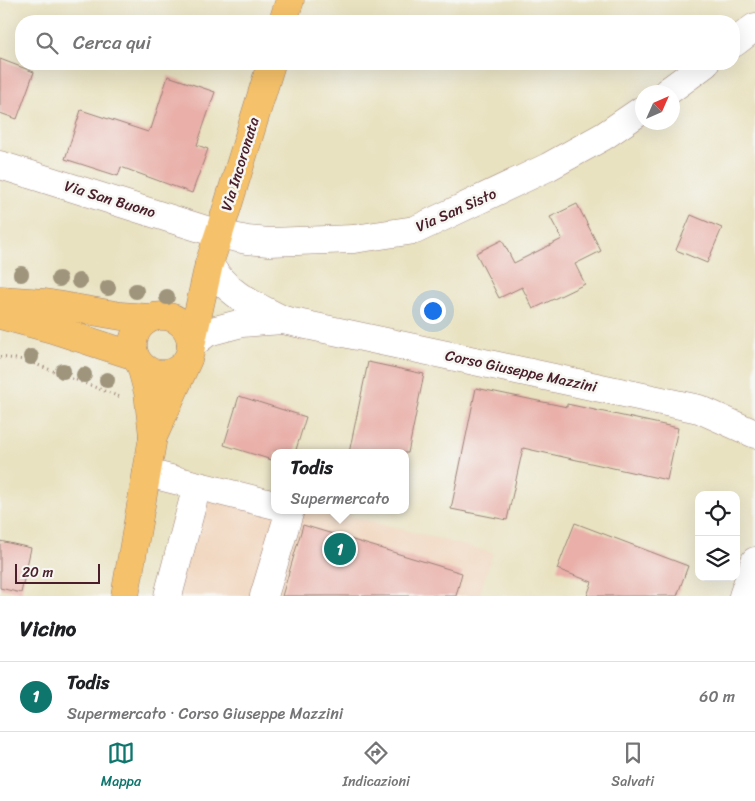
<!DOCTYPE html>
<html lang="it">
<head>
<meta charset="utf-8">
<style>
  body { margin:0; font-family:Sriracha,sans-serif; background:#f6f6f6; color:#202124 }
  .controls { position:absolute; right:15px; bottom:15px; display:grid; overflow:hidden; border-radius:10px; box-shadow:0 5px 20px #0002 }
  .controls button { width:45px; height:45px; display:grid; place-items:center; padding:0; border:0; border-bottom:1px solid #e0e0e0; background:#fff; color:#202124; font:25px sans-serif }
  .compass { position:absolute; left:635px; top:85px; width:45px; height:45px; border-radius:50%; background:#fff; box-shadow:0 5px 20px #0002; rotate:45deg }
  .scale { position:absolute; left:15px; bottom:12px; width:85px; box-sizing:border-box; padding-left:5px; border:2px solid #4a1f2b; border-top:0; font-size:14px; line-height:18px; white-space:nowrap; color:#4a1f2b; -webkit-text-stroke:4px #f6f6f2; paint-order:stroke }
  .you { position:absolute; left:432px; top:310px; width:18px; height:18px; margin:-12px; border:4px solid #fff; border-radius:50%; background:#1a73e8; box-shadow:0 0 0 8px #1a73e833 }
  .badge { display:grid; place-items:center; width:32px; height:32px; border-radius:50%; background:#0f766e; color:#fff; font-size:16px; font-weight:700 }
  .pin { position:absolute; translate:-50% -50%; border:2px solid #fff; box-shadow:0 1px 5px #0006 }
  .popup { position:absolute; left:271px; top:449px; width:138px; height:65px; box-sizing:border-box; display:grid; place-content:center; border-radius:10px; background:#fff; filter:drop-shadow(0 1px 4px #0005); font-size:16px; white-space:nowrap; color:#757577 }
  .popup b { font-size:19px; color:#202124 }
  .popup::after { content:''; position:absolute; left:50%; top:100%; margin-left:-10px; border:10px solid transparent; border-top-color:#fff }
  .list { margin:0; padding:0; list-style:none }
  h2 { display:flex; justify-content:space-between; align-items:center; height:65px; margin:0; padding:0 20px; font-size:21px }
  h2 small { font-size:16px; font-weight:400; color:#757577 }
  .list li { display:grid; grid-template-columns:32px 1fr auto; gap:15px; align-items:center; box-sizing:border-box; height:70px; padding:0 20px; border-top:1px solid #e0e0e0 }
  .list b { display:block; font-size:19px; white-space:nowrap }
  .list p { margin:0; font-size:16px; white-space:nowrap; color:#757577 }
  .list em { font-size:16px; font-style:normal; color:#757577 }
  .icon { flex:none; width:28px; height:28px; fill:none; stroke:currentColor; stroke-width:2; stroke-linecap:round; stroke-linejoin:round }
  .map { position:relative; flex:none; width:755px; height:596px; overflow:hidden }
  .search { position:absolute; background:#fff; box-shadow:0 5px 20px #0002; left:15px; right:15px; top:15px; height:55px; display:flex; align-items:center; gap:12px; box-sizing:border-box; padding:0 18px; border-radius:20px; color:#757577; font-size:19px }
  .sheet { height:135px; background:#fff }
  nav { display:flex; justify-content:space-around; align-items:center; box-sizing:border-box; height:70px; border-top:1px solid #e0e0e0; background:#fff; font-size:14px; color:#757577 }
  nav a { display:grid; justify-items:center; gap:2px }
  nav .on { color:#0f766e }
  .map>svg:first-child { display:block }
  .built { fill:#f1d5bd }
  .building { fill:#e9afa8 }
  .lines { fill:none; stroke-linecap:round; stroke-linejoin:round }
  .minor-casing { stroke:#9a8076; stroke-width:29 }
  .major-casing { stroke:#9a8076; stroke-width:29 }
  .path { stroke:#9a8076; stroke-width:3; stroke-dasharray:1 4; stroke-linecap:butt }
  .minor { stroke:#fff; stroke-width:28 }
  .major { stroke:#f5c16b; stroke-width:28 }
  .tree { fill:#9f947c }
  .labels { text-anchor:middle; stroke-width:5; stroke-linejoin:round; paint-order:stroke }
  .street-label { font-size:15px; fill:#4a1f2b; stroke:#f6f6f2 }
</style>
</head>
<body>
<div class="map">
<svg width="755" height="596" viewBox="0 0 755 596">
  <rect width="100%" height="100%" fill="#f6f6f2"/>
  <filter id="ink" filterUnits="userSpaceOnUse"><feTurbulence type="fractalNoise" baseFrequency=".02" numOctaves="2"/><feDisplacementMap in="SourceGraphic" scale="10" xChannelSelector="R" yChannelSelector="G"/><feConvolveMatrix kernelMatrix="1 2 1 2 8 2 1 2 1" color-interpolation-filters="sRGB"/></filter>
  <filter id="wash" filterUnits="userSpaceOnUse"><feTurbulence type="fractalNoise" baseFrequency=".0096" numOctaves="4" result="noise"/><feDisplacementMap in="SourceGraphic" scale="20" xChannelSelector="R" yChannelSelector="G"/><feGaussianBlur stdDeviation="1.12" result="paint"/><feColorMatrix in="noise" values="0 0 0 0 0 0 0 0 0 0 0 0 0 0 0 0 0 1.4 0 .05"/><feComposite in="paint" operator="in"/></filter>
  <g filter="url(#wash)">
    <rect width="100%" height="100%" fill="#e9e2c1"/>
    <polygon class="built" points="186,474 275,510 327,510 493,553 479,596 154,596 166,539"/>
    <g id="blocks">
      <g class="building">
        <polygon points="0,59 34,72 17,119 0,113"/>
        <polygon points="168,76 215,92 197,145 208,149 192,193 121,167 118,176 65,159 81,110 148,132 150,128 151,129"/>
        <polygon points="577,204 601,251 575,264 585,284 533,309 522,287 499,298 476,253 502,240 514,263 562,239 550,217"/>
        <polygon points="691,215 722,228 707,263 676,250"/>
        <polygon points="368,362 424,374 408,453 349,453"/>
        <polygon points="476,388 567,407 567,404 678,428 667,480 523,448 507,520 451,509"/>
        <polygon points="239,396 306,417 295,453 275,453 275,461 224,445"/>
        <polygon points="575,523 688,566 677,596 587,596 592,582 557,569"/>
        <polygon points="303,525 462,573 456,596 282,596"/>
        <polygon points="0,541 31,548 21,593 0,588"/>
      </g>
    </g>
  </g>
  <g filter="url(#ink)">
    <use href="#blocks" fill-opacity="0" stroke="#9a8076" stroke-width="1"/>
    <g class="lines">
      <defs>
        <g id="minor">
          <polyline points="734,43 755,27"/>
          <polyline points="667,92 705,64"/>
          <polyline points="0,165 219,234 247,240 269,242 354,239 415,230 548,167 604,136 642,110"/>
          <path d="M 209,264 C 228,295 252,304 283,320 L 699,409 L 755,434"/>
          <polyline points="191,345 208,332 242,323 283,320"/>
          <polyline points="147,473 275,505"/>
          <polyline points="168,596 197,486"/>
          <polyline points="264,596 290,510"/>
          <polyline points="743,596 755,561"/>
        </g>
        <g id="major">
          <polyline points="283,21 290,0"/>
          <polyline points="0,300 45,303 121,316 150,318"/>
          <polyline points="0,315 52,329 135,356"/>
          <circle cx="162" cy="345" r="29"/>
          <polyline points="191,345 209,264 219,234 271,64"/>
          <polyline points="141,366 148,392 153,436"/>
          <polyline points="125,596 153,437 188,359"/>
        </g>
      </defs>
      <use href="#minor" class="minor-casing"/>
      <use href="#major" class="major-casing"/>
      <polyline class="path" points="0,357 25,360 120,397"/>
      <use href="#minor" class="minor"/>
      <use href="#major" class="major"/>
    </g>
    <g class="tree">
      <circle cx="21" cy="274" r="8"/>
      <circle cx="59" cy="279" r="8"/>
      <circle cx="79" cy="281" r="8"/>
      <circle cx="108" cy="288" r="8"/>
      <circle cx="136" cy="291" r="8"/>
      <circle cx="167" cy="297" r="8"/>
      <circle cx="31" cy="357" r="8"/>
      <circle cx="63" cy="371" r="8"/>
      <circle cx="84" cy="375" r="8"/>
      <circle cx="107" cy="380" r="8"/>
    </g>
  </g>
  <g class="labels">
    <g class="street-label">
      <text transform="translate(240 164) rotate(-73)" y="5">Via Incoronata</text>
      <text transform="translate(110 199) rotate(17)" y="5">Via San Buono</text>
      <text transform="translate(456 210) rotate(-24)" y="5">Via San Sisto</text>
      <text transform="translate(521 371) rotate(12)" y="5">Corso Giuseppe Mazzini</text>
    </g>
  </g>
</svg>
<div class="controls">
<button><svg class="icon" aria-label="locate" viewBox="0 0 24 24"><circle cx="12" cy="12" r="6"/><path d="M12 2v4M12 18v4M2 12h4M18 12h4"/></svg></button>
<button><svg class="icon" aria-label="layers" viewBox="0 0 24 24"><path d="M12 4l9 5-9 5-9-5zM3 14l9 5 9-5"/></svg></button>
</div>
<svg class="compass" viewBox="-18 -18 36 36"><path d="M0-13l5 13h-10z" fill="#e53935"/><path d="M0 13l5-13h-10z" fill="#757577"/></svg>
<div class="scale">20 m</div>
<div class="you"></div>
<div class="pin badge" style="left:340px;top:549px">1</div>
<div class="popup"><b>Todis</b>Supermercato</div>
<div class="search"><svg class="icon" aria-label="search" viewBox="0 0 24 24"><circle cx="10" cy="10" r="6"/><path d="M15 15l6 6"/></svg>Cerca qui</div>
</div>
<section class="sheet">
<h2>Vicino<small></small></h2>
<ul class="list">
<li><span class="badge">1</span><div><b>Todis</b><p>Supermercato · Corso Giuseppe Mazzini</p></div><em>60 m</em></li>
</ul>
</section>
<nav>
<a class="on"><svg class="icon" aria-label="map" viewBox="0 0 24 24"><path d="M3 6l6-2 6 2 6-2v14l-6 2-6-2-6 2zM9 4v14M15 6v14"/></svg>Mappa</a>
<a><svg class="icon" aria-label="directions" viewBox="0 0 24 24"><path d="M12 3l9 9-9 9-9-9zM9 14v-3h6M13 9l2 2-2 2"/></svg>Indicazioni</a>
<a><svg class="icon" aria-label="saved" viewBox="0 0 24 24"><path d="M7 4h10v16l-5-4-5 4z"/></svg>Salvati</a>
</nav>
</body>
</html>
